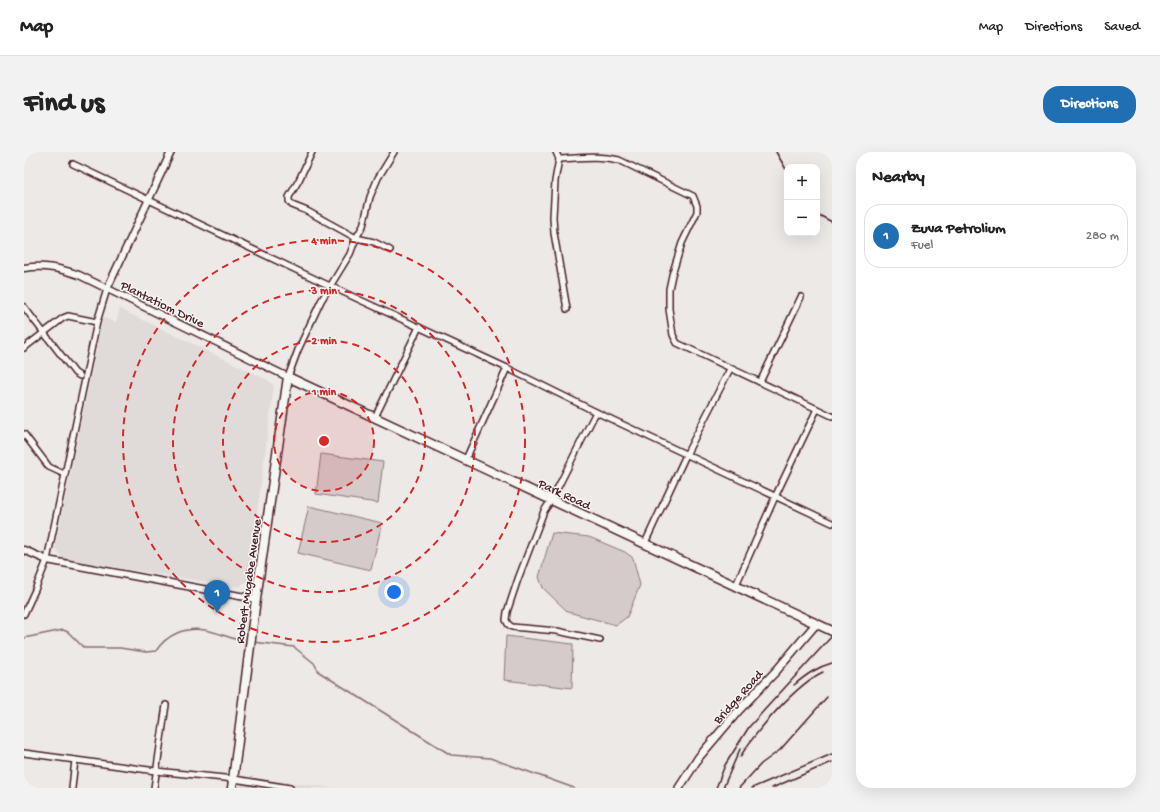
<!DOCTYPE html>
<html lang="en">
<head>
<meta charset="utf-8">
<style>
  body { margin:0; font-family:"Gochi Hand",sans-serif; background:#f2f2f2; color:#222 }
  .controls { position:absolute; right:12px; top:12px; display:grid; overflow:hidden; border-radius:8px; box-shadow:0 4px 16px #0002 }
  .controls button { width:36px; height:36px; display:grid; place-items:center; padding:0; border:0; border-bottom:1px solid #e0e0e0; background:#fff; color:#222; font:20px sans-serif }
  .you { position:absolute; left:370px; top:440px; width:14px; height:14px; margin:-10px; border:3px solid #fff; border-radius:50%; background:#1a73e8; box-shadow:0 0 0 6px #1a73e833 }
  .badge { display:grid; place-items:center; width:26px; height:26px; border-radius:50%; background:#1f6fb2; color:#fff; font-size:13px; font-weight:700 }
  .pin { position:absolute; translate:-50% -33px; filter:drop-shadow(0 1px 2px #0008) }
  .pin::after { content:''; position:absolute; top:21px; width:14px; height:12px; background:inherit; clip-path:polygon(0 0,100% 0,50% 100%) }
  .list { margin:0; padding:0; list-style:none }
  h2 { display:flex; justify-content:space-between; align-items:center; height:52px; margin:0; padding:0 16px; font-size:17px }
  h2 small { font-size:13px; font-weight:400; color:#767676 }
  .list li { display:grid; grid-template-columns:26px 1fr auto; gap:12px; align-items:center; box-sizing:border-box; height:64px; margin:0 8px 8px; padding:0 8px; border:1px solid #e0e0e0; border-radius:16px }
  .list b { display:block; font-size:15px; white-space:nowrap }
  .list p { margin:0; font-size:13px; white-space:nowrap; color:#767676 }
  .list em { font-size:13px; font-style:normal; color:#767676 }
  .map { position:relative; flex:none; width:808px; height:636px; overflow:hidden; border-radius:16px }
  header { display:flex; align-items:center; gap:24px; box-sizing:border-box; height:56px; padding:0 20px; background:#fff; border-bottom:1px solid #e0e0e0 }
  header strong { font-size:19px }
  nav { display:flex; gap:22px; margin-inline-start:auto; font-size:14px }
  .intro { display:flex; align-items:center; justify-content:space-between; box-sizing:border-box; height:96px; padding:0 24px }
  h1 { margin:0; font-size:28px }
  .button { padding:10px 18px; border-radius:16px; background:#1f6fb2; color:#fff; font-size:14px; font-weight:700 }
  main { display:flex; gap:24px; padding:0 24px }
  aside { flex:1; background:#fff; border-radius:16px; box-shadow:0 4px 16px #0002 }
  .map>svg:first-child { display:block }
  .built { fill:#e0dad8 }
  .green { fill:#d4cbca; stroke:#8f757a }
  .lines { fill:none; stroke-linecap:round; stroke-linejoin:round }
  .stream { stroke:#886e73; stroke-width:1.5 }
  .minor-casing { stroke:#4a1f2b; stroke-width:8 }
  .tertiary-casing { stroke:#4a1f2b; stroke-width:9 }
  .secondary-casing { stroke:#4a1f2b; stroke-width:10 }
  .trunk-casing { stroke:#4a1f2b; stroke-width:11 }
  .minor { stroke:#f6f6f2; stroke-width:5 }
  .tertiary { stroke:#f6f6f2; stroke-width:6 }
  .secondary { stroke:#f6f6f2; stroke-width:7 }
  .trunk { stroke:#f6f6f2; stroke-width:8 }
  .rail { stroke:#4a1f2b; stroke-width:1.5 }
  .ring { fill:none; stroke:#d62828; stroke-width:2; stroke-dasharray:7 5 }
  .labels { text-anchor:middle; stroke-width:3; stroke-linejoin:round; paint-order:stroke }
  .street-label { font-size:13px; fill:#4a1f2b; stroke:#f6f6f2 }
  .centre { fill:#d62828; stroke:#f6f6f2; stroke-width:2 }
  .ring-label { font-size:12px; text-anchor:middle; font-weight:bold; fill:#d62828; stroke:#f6f6f2; stroke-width:3; stroke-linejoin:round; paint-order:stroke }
</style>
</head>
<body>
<header>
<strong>Map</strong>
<nav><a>Map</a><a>Directions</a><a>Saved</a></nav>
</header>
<div class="intro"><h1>Find us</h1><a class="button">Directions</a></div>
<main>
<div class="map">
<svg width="808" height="636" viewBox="0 0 808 636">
  <rect width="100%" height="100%" fill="#ece9e6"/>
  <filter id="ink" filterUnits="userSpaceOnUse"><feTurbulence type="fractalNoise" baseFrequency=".025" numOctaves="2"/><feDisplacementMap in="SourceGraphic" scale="8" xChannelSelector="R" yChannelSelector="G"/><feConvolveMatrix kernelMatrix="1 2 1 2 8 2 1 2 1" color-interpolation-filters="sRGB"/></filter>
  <g filter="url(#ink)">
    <g class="built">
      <polygon points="96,157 244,228 250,234 224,428 215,435 39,407 31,396 79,166 92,170"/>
      <polygon points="208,623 309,636 206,636"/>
    </g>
    <g class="green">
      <polygon points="297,302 359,310 354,351 292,342"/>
      <polygon points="285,354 358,371 347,418 274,401"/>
      <polygon points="528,381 565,385 601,400 609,406 616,433 603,465 592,473 544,460 519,436 515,425"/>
      <polygon points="482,484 549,492 548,536 480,528"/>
    </g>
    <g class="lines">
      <g class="stream">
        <path d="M 0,486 L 39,478 L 44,480 L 60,496 L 96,496 L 122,500 L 132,499 C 143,482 161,475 181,478 C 195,480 208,488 223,490"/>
        <polyline points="229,490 270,495 290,511 295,520 427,603 466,606 550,636"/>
      </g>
      <defs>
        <g id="minor">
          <polyline points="288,0 275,28 265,45 265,49 268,53 283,59 332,86 350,90 366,98"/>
          <polyline points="532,0 535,7 531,29 529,65 530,81 543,157"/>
          <path d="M 535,7 C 556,6 575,3 595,8 L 669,44 L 673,54 L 673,60 L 658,91 L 648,123 L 645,137 L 645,157 L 649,183 L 653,191 L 808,264"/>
          <polyline points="49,12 306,134 483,216 572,260 808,371"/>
          <polyline points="0,155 51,221 56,224"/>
          <polyline points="0,196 39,166 44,164 73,170"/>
          <polyline points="264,225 274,198 297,149 326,102 332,86 339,74 346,45 354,26 370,0"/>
          <polyline points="736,230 777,145"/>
          <polyline points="572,260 528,347 520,359 494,427 483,460 482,468 484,472 488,475 533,479 576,488"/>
          <polyline points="351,265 395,175"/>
          <polyline points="0,282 25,315 40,322"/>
          <polyline points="442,307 483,216"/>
          <polyline points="621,391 662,303 706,217"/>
          <polyline points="712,433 751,345 793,257"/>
          <polyline points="0,462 11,438 23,408 73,170 83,137"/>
          <polyline points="0,601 132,619 210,627 266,636"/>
          <polyline points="48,636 51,608"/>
          <polyline points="130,636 142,553"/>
        </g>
        <g id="tertiary">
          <path d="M 0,116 C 21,113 35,116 55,123 L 264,225"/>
          <polyline points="83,137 147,0"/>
          <polyline points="0,398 23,408 232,447"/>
        </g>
        <polyline id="secondary" points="655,636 675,605 715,558 753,518 792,472"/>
        <polyline id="trunk" points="208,636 232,447 264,225 808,479"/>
      </defs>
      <use href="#minor" class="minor-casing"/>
      <use href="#tertiary" class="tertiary-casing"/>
      <use href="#secondary" class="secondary-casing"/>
      <use href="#trunk" class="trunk-casing"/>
      <use href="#minor" class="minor"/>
      <use href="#tertiary" class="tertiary"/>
      <use href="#secondary" class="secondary"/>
      <use href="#trunk" class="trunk"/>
      <g class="rail">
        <polyline points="752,0 763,19"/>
        <polyline points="793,62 808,70"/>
        <path d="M 770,533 C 782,523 793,515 808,511"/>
        <path d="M 716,605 C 731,580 773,532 799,520"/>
        <polyline points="692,636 701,613 725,575 808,484"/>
        <polyline points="699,636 716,597"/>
        <polyline points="715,636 737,612 756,598 803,545"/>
        <polyline points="728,636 808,602"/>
        <polyline points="748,636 808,610"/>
      </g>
    </g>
  </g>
  <circle cx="300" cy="289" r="50" fill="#d62828" fill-opacity=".12"/>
  <g class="ring">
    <circle cx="300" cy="289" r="50"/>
    <circle cx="300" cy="289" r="101"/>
    <circle cx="300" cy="289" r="151"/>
    <circle cx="300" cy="289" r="201"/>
  </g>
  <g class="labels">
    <g class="street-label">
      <text transform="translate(139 151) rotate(26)" y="5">Plantatiom Drive</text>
      <text transform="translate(541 341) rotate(25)" y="5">Park Road</text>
      <text transform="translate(223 429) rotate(-82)" y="5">Robert Mugabe Avenue</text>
      <text transform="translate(713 544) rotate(-48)" y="5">Bridge Road</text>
    </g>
  </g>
  <circle cx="300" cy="289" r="6" class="centre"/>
  <g class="ring-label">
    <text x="300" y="92">4 min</text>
    <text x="300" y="142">3 min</text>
    <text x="300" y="192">2 min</text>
    <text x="300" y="243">1 min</text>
  </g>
</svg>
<div class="controls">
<button>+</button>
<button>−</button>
</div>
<div class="you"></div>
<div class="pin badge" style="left:193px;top:461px">1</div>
</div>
<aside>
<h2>Nearby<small></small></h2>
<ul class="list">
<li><span class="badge">1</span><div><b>Zuva Petrolium</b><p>Fuel</p></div><em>280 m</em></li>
</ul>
</aside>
</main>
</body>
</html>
